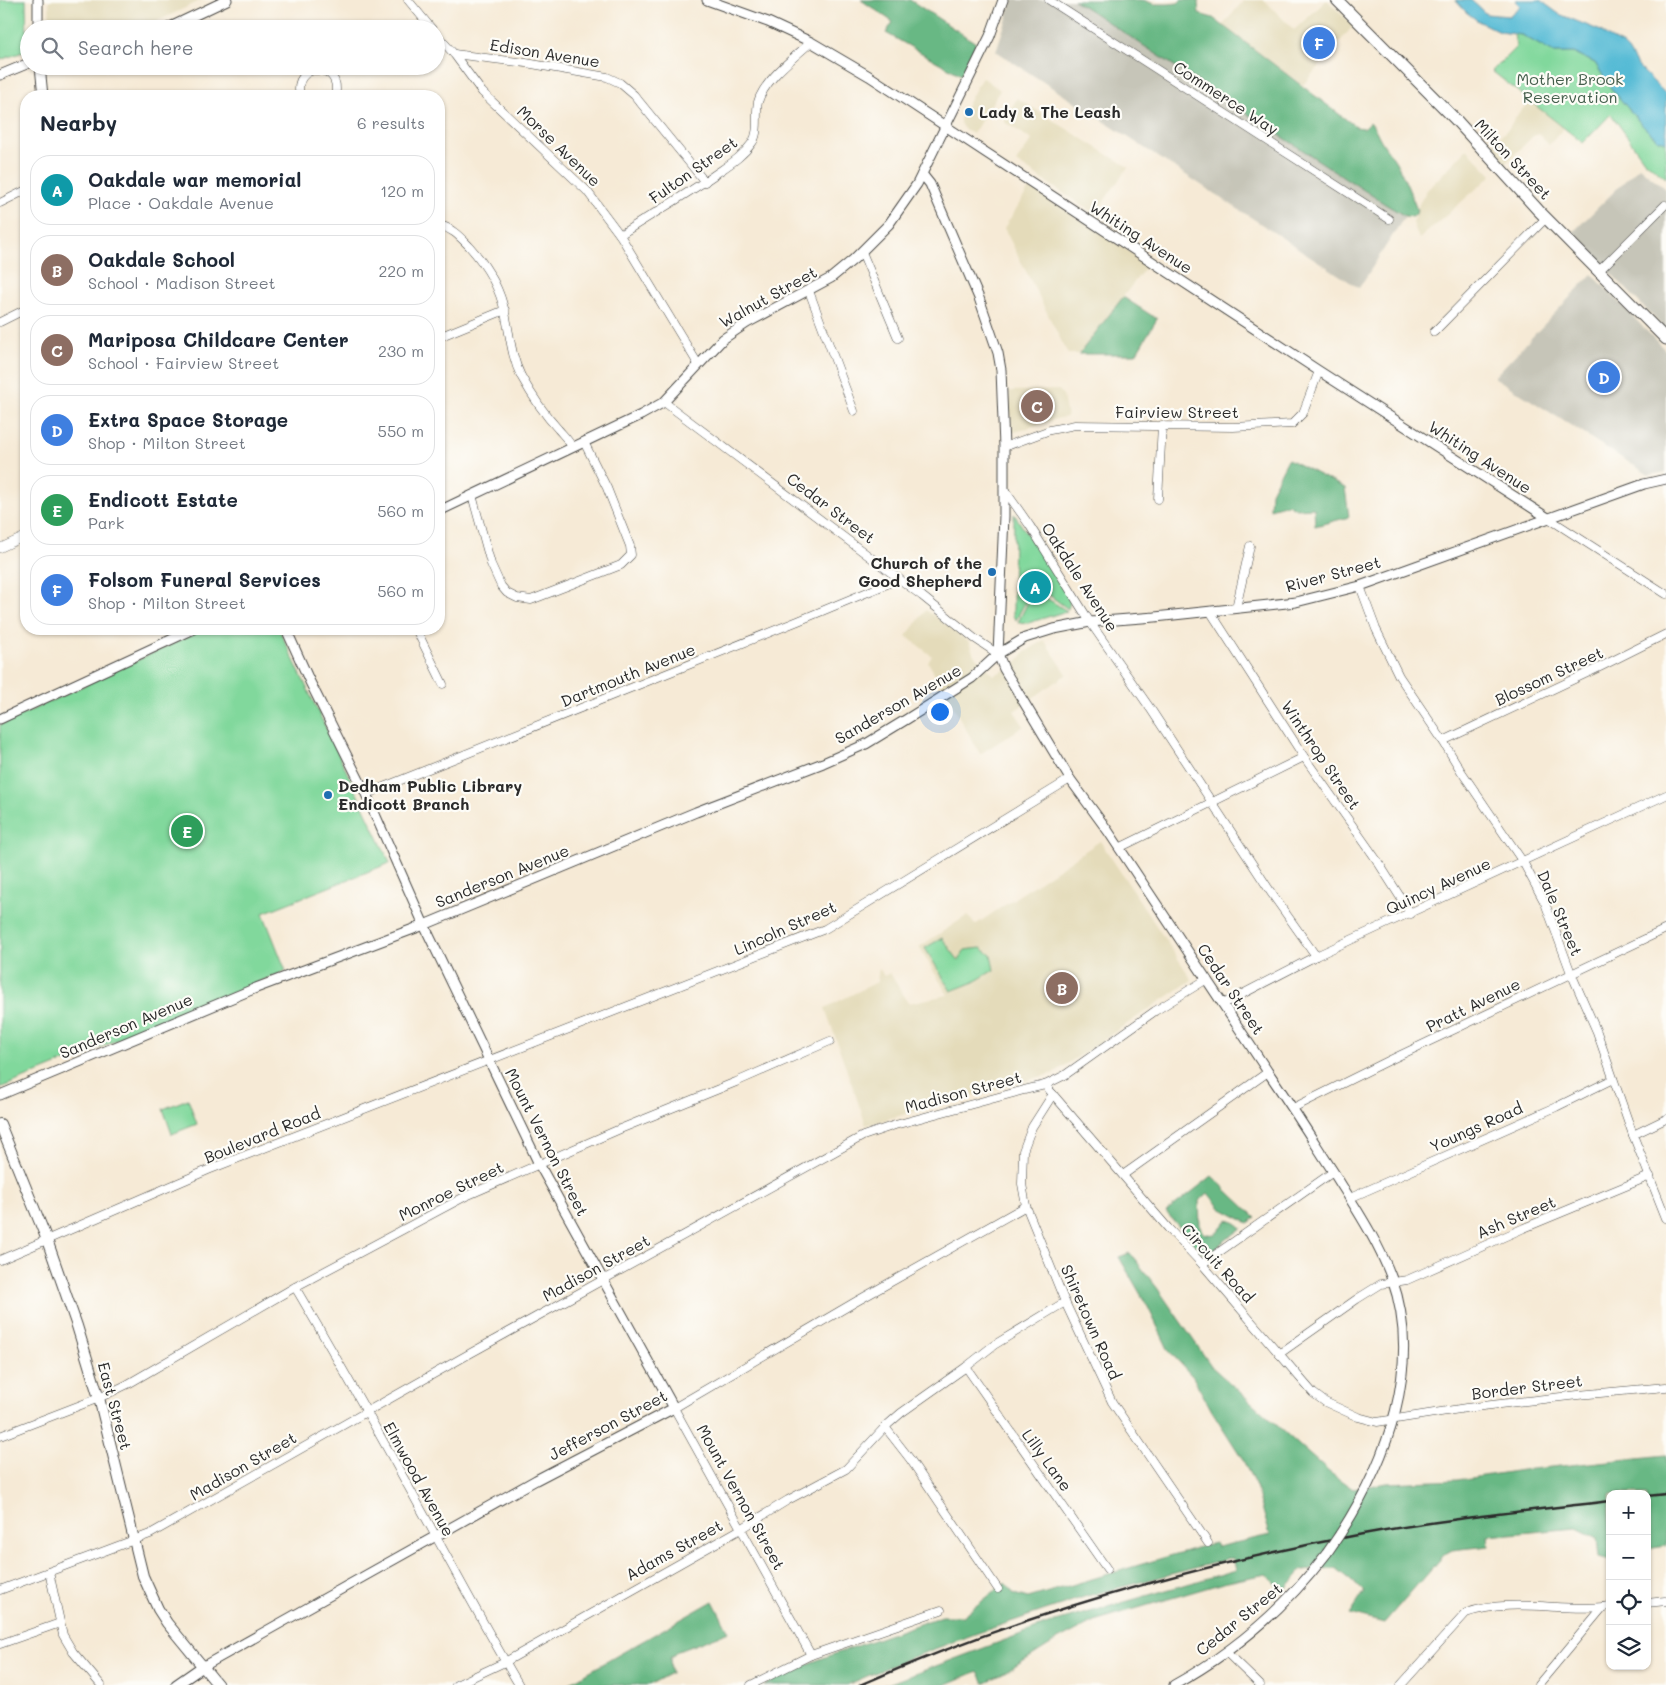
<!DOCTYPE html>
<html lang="en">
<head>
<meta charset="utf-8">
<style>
  body { margin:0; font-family:Mali,sans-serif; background:#f6f6f7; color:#1f2937 }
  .controls { position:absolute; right:15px; bottom:15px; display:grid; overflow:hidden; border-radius:10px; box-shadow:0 1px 4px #0004 }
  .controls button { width:45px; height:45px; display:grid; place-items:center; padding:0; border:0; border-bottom:1px solid #e0e1e3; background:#fff; color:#1f2937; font:25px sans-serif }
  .you { position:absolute; left:939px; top:711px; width:18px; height:18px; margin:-12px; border:4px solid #fff; border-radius:50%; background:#1a73e8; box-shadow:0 0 0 8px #1a73e833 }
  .badge { display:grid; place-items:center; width:32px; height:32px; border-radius:50%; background:#1f6fb2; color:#fff; font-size:16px; font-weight:700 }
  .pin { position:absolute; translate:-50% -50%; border:2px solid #fff; box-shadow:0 1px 5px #0006 }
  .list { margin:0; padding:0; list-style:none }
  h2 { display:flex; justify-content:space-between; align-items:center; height:65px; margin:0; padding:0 20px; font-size:21px }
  h2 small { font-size:16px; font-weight:400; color:#747a83 }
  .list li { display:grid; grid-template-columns:32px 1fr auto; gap:15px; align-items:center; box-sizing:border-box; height:70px; margin:0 10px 10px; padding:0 10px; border:1px solid #e0e1e3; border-radius:20px }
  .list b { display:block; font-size:19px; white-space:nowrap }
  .list p { margin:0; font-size:16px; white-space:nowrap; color:#747a83 }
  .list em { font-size:16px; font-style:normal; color:#747a83 }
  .icon { flex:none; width:28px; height:28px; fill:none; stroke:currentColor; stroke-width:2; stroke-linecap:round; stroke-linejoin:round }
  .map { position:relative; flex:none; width:1666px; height:1685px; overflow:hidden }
  .search { position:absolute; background:#fff; box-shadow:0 1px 4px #0004; left:20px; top:20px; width:425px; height:55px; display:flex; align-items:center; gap:12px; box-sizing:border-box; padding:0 18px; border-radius:28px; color:#747a83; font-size:19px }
  .panel { position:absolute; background:#fff; box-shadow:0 1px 4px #0004; left:20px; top:90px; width:425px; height:545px; border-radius:20px }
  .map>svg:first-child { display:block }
  .built { fill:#e4dbba }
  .industrial { fill:#c6c5b8 }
  .green { fill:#81d89c; stroke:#568264 }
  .forest { fill:#68b884; stroke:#4a7258 }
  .water { fill:#57bbd5; stroke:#417380 }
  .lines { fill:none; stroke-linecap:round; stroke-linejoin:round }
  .minor-casing { stroke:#494845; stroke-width:9 }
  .tertiary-casing { stroke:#494845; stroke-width:11 }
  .secondary-casing { stroke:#494845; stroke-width:12 }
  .primary-casing { stroke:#494845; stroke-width:13 }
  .minor { stroke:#fff; stroke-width:8 }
  .tertiary { stroke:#fff; stroke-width:9 }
  .secondary { stroke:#fff; stroke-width:10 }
  .primary { stroke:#fff; stroke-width:11 }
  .rail { stroke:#2b2b2b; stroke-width:2.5 }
  .tertiary-bridge-casing { stroke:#494845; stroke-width:11; stroke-linecap:butt }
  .tertiary-bridge { stroke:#fff; stroke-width:9 }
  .poi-dot { fill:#1f6fb2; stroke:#fdfcf7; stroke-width:2 }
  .labels { text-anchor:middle; stroke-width:4.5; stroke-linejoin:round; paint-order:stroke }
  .street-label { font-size:16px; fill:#2b2b2b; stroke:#fdfcf7 }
  .park-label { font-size:16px; fill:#455f4d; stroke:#fdfcf7 }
  .poi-label { font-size:16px; font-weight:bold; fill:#2b2b2b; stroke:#fdfcf7; text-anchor:start }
</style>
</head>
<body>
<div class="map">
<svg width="1666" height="1685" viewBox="0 0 1666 1685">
  <rect width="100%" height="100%" fill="#fdfcf7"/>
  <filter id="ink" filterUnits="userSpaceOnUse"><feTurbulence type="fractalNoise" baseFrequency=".02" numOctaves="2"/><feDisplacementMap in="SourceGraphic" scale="10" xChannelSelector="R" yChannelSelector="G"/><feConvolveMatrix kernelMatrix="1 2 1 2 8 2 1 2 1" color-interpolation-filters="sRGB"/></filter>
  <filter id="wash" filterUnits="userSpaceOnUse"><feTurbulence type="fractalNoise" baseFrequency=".0096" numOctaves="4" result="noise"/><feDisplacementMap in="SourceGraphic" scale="20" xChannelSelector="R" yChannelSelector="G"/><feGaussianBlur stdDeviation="1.12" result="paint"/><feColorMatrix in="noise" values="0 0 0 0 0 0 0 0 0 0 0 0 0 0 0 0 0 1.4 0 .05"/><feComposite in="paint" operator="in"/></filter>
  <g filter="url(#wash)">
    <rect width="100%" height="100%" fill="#f6ead6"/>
    <g class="built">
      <polygon points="49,0 202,0 141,29 50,29"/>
      <polygon points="1244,0 1264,0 1294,30 1327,0 1353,26 1303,85 1222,26"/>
      <polygon points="982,77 1000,90 973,134 963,128 960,123 960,118"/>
      <polygon points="1534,96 1568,123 1549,145 1539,134 1533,136 1505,164 1490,147 1509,128 1514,119"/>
      <polygon points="1017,98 1128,167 1095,214 1016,162 1032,140 1004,122"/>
      <polygon points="1467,149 1492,175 1419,239 1413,223 1419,204 1427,190"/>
      <polygon points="1030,187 1148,264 1079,354 1068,354 1004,228"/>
      <polygon points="1059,390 1063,396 1067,417 1059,418 1015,432 1011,431 1009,391"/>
      <polygon points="926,610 969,642 974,655 994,675 1015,665 1024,653 1044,640 1067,674 1014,711 1024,726 980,754 928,662 932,656 906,636"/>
      <polygon points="1100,841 1192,980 1054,1073 866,1125 825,1008 877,982 879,968 884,976 890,973 908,1003 948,995 919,947 968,915 975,925"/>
    </g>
    <g class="industrial">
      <polygon points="1013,0 1074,0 1405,216 1359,288 996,51"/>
      <polygon points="1639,167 1666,189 1666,330 1572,233"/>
      <polygon points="1592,274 1666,351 1666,472 1649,475 1494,377"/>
    </g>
    <g class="green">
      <polygon points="0,0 26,0 27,41 23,52 0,60"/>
      <polygon points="1514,34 1522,35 1554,53 1574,53 1595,63 1610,87 1643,126 1657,139 1666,142 1666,178 1644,160 1611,114 1583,143 1492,71 1516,47"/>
      <polygon points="1014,514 1069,598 1070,602 1068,609 1045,592 1040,579 1026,582 1029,595 1016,620 1013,616"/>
      <polygon points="1040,594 1067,611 1028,623 1018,622 1031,596"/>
      <polygon points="204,629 279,629 390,863 263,913 286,971 0,1088 0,725"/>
      <polygon points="942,938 959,961 965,950 981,948 991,955 994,970 974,982 951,991 925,948"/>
      <polygon points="188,1099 197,1124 172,1134 163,1109"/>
    </g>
    <g class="forest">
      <polygon points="861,0 910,0 976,43 961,75 886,33 893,22"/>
      <path d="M 1074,0 L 1143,0 L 1154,4 L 1168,4 L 1178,3 L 1181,0 L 1200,0 L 1198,3 L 1199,14 L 1213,18 L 1356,127 L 1364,128 L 1370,122 C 1377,130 1377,134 1382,142 C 1386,149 1392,155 1396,162 C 1404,177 1411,194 1417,210 L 1416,214 L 1413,217 L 1405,216 L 1385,204 Z"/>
      <polygon points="1123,297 1157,319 1136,354 1079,354"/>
      <polygon points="1288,459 1345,488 1349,517 1315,526 1314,508 1296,509 1288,504 1270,509 1271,492"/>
      <path d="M 1212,1176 L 1256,1218 L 1248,1223 L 1220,1208 L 1208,1193 L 1199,1201 L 1200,1225 L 1204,1233 C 1229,1242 1216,1205 1242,1228 L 1207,1254 L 1203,1254 L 1166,1212 Z"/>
      <polygon points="1130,1253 1158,1289 1212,1367 1329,1472 1353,1489 1387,1483 1457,1480 1522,1470 1666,1455 1666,1546 1647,1549 1647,1494 1610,1494 1610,1561 1599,1558 1597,1538 1577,1528 1488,1536 1489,1546 1452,1550 1443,1555 1384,1623 1350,1614 1365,1591 1336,1568 1302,1570 1283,1592 1266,1574 1223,1583 1094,1621 1054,1642 1003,1674 984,1683 978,1671 945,1685 885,1685 1048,1624 1236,1570 1233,1558 1087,1596 975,1634 902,1661 847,1685 764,1685 812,1662 848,1649 942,1616 963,1616 1005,1583 1014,1594 1028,1598 1203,1546 1215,1543 1217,1547 1270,1535 1256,1487 1242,1458 1212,1411 1193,1377 1169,1351 1148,1307 1119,1257"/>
      <polygon points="713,1601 729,1632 678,1651 670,1658 671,1673 649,1685 570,1685 569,1683"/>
    </g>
    <polygon class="water" points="1455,0 1471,0 1486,14 1509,16 1520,6 1515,0 1540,0 1559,14 1601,31 1608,37 1623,45 1628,50 1637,65 1666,94 1666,142 1657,139 1643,126 1610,87 1595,63 1574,53 1554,53 1522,35 1500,32 1478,21 1466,12"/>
  </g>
  <g filter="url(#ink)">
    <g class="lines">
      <defs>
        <g id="minor">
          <polyline points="408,0 432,29"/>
          <polyline points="1049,0 1389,219"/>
          <polyline points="436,34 454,54 482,92 587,191 620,235 698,364"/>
          <polyline points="454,54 526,63 607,77 620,83 634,95 705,182"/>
          <path d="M 300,96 C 291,62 344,61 335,96"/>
          <polyline points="0,203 26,190"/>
          <path d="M 439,225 C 452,228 460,237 469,246 C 486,265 500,288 505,313 C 510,334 511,356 521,376 C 531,394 544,414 558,429 C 564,436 568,439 572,447"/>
          <path d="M 620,235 C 652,214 686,195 717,173 C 730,164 743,156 752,143 C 760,132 755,115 758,102 C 764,80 795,57 811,42"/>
          <polyline points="862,252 898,338"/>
          <polyline points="1599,271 1665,205"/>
          <polyline points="809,291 854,411"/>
          <polyline points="0,322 26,309"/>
          <polyline points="1434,332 1546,218"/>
          <polyline points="439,337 505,310"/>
          <polyline points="664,402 922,596 974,638 998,654"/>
          <polyline points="1004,447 1050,430 1075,425 1233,427 1292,424 1303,413 1319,371"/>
          <polyline points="1004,489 1030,526 1090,622 1152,711 1272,894 1316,956"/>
          <polyline points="472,495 491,564 501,586 507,593 517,598 531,600 621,565 631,555 630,546 607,488 584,442"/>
          <polyline points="1158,499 1162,425"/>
          <polyline points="1548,518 1666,594"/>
          <polyline points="0,548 26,536"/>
          <polyline points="1360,586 1376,629 1399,676 1443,741 1461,771 1523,862 1545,903 1571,973 1597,1032 1633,1135 1666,1218"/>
          <polyline points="1236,608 1250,546"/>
          <polyline points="1210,611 1304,757 1376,859 1411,914"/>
          <polyline points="416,629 443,684"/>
          <polyline points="1443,741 1600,667 1666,634"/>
          <polyline points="366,794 798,621 899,579"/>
          <polyline points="1119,848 1304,757"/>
          <polyline points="1223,1004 1316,956 1666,795"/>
          <polyline points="1045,1085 1168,1228 1202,1264 1313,1393 1325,1402 1358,1417 1377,1422 1466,1408 1578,1395 1666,1387"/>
          <polyline points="1053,1094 1032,1127 1023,1151 1022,1184 1026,1206 1065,1302 1112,1402 1208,1543"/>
          <polyline points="1293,1108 1390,1060 1666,929"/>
          <polyline points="1633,1135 1666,1119"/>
          <polyline points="1123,1175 1268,1072"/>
          <polyline points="1350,1198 1556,1107 1613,1079"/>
          <polyline points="0,1260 208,1170 825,929 1070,779"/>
          <polyline points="1202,1264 1333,1172"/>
          <path d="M 295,1287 C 334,1353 371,1419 408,1486 C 445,1552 480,1619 519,1685"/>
          <polyline points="1279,1354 1357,1299 1381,1284 1407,1280 1524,1228 1650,1176"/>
          <polyline points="966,1367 1107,1569"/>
          <polyline points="885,1427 910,1459 998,1589"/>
          <polyline points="0,1436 99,1398 128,1384 295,1287 466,1196 620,1129 736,1082 830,1041"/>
          <polyline points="49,1572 63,1635 73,1652 101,1685"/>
          <polyline points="0,1590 150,1534 469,1354 863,1136 895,1125 1024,1090 1045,1085 1065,1075 1155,1011 1207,979"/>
          <polyline points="1647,1603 1666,1601"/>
          <polyline points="0,1644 60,1623"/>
          <polyline points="1226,1652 1260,1685"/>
          <polyline points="811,1655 674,1408 857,1301 1026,1206"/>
          <polyline points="456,1685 505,1662 741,1529 788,1500 846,1469 885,1427 901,1413 966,1367 994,1345 1065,1302"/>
          <polyline points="751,1685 811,1655 941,1610"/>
          <path d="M 1401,1685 L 1466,1613 C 1510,1598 1558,1611 1603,1607"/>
          <polyline points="1538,1685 1603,1607 1610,1606"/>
        </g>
        <g id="tertiary">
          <polyline points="38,0 38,29"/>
          <polyline points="707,0 768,22 811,42 869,76 1319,371 1548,518"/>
          <polyline points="166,29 227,0"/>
          <polyline points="40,66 43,96"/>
          <polyline points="0,75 29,63"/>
          <path d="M 922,174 L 930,184 L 979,298 L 998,353 L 1001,370 L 1004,447 L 1004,516 L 998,654 L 1004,669 L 1070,779 L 1108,831 L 1268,1072 C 1291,1105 1312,1139 1334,1173 C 1355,1207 1378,1241 1392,1279 C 1423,1365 1387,1461 1340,1534"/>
          <polyline points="439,511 641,415 664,402 723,339 747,323 831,278 854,259 889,224 917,184 990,36 1003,0"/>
          <polyline points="0,719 194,629"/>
          <polyline points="0,1095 256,988 424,925 696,812 823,763 866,744 907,719 972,678 998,654 1025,638 1054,629 1090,622 1155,617 1296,602 1360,586 1644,484 1666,479"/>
          <polyline points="202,1667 536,1480 674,1408 539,1164 424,925 366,794 310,682 286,629"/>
          <path d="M 1174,1685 C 1234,1652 1286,1607 1327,1553"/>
        </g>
        <g id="secondary">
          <polyline points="0,1124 47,1240 77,1326 99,1398 143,1576 158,1609 167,1623 218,1685"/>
          <polyline points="176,1685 202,1667"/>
        </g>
        <polyline id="primary" points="1337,0 1456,120 1538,210 1666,339"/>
      </defs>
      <use href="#minor" class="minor-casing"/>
      <use href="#tertiary" class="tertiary-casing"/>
      <use href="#secondary" class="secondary-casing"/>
      <use href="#primary" class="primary-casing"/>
      <use href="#minor" class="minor"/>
      <use href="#tertiary" class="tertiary"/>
      <use href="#secondary" class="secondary"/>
      <use href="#primary" class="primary"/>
      <g class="rail">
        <polyline points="1647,1496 1666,1494"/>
        <path d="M 860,1685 C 1020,1615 1190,1566 1363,1534 C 1444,1519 1527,1511 1610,1501"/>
      </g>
      <defs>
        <polyline id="tertiary-bridge" points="1327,1553 1340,1534"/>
      </defs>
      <use href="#tertiary-bridge" class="tertiary-bridge-casing"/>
      <use href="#tertiary-bridge" class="tertiary-bridge"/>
    </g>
  </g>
  <g class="poi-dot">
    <circle cx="969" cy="112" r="5"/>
    <circle cx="992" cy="572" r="5"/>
    <circle cx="328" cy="795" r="5"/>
  </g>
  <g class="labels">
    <g class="street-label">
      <text transform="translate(545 53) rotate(9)" y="6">Edison Avenue</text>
      <text transform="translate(1226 98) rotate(33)" y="6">Commerce Way</text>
      <text transform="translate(559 146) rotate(44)" y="6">Morse Avenue</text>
      <text transform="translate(1513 159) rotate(47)" y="6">Milton Street</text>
      <text transform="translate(693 170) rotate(-35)" y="6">Fulton Street</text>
      <text transform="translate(1141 237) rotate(33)" y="6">Whiting Avenue</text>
      <text transform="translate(768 297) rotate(-29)" y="6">Walnut Street</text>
      <text x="1177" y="418">Fairview Street</text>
      <text transform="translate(1480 457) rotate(33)" y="6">Whiting Avenue</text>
      <text transform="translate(831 508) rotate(37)" y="6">Cedar Street</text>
      <text transform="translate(1333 574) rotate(-15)" y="6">River Street</text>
      <text transform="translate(1080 577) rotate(57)" y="6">Oakdale Avenue</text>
      <text transform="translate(628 675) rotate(-22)" y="6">Dartmouth Avenue</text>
      <text transform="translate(1549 676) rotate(-25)" y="6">Blossom Street</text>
      <text transform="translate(898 704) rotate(-30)" y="6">Sanderson Avenue</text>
      <text transform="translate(1321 755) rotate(56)" y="6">Winthrop Street</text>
      <text transform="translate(502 876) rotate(-22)" y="6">Sanderson Avenue</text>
      <text transform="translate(1438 886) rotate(-25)" y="6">Quincy Avenue</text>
      <text transform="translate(1560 913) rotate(67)" y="6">Dale Street</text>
      <text transform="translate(785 928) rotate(-24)" y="6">Lincoln Street</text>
      <text transform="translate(1231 989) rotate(56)" y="6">Cedar Street</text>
      <text transform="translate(1473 1005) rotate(-26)" y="6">Pratt Avenue</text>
      <text transform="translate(126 1026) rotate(-23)" y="6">Sanderson Avenue</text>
      <text transform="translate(963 1092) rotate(-15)" y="6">Madison Street</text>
      <text transform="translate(1476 1127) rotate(-24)" y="6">Youngs Road</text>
      <text transform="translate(262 1135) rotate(-22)" y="6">Boulevard Road</text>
      <text transform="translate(547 1142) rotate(63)" y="6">Mount Vernon Street</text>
      <text transform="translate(451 1191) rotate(-26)" y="6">Monroe Street</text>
      <text transform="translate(1516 1217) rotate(-23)" y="6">Ash Street</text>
      <text transform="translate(1218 1263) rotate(48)" y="6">Circuit Road</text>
      <text transform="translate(596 1268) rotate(-29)" y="6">Madison Street</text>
      <text transform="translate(1091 1322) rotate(66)" y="6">Shiretown Road</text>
      <text transform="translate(1527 1387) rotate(-7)" y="6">Border Street</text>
      <text transform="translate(115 1406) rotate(75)" y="6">East Street</text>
      <text transform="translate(608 1425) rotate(-28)" y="6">Jefferson Street</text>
      <text transform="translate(1047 1460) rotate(54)" y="6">Lilly Lane</text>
      <text transform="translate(243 1466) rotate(-30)" y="6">Madison Street</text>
      <text transform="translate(419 1479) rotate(61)" y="6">Elmwood Avenue</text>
      <text transform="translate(741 1497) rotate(61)" y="6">Mount Vernon Street</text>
      <text transform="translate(674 1550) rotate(-29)" y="6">Adams Street</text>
      <text transform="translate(1239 1619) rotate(-39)" y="6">Cedar Street</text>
    </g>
    <g class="park-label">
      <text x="1570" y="85">Mother Brook<tspan x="1570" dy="18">Reservation</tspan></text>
    </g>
    <g class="poi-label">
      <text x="979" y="118">Lady &amp; The Leash</text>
      <text x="982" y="569" text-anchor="end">Church of the<tspan x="982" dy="18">Good Shepherd</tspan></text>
      <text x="338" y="792">Dedham Public Library<tspan x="338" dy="18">Endicott Branch</tspan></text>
    </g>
  </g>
</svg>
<div class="controls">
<button>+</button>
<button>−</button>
<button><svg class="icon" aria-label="locate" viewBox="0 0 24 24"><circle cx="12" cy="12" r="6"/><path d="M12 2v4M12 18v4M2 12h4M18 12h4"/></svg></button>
<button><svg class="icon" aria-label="layers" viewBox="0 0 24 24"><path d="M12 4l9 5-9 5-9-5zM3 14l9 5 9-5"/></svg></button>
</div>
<div class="you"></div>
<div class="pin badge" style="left:1035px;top:587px;background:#0f9aa8">A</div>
<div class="pin badge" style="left:1062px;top:988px;background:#8d6e63">B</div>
<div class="pin badge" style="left:1037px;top:406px;background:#8d6e63">C</div>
<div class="pin badge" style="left:1604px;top:377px;background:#3f7fe0">D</div>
<div class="pin badge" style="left:187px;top:831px;background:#2e9e5b">E</div>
<div class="pin badge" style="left:1319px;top:43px;background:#3f7fe0">F</div>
<div class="search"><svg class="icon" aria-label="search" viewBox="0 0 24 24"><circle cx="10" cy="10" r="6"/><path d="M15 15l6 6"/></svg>Search here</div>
<section class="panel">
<h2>Nearby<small>6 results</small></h2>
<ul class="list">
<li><span class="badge" style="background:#0f9aa8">A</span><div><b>Oakdale war memorial</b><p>Place · Oakdale Avenue</p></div><em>120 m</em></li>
<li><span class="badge" style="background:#8d6e63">B</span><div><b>Oakdale School</b><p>School · Madison Street</p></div><em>220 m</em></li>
<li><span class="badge" style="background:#8d6e63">C</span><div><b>Mariposa Childcare Center</b><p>School · Fairview Street</p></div><em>230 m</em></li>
<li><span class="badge" style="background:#3f7fe0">D</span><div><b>Extra Space Storage</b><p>Shop · Milton Street</p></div><em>550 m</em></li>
<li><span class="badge" style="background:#2e9e5b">E</span><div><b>Endicott Estate</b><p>Park</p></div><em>560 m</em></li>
<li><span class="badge" style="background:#3f7fe0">F</span><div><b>Folsom Funeral Services</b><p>Shop · Milton Street</p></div><em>560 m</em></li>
</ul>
</section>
</div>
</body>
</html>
